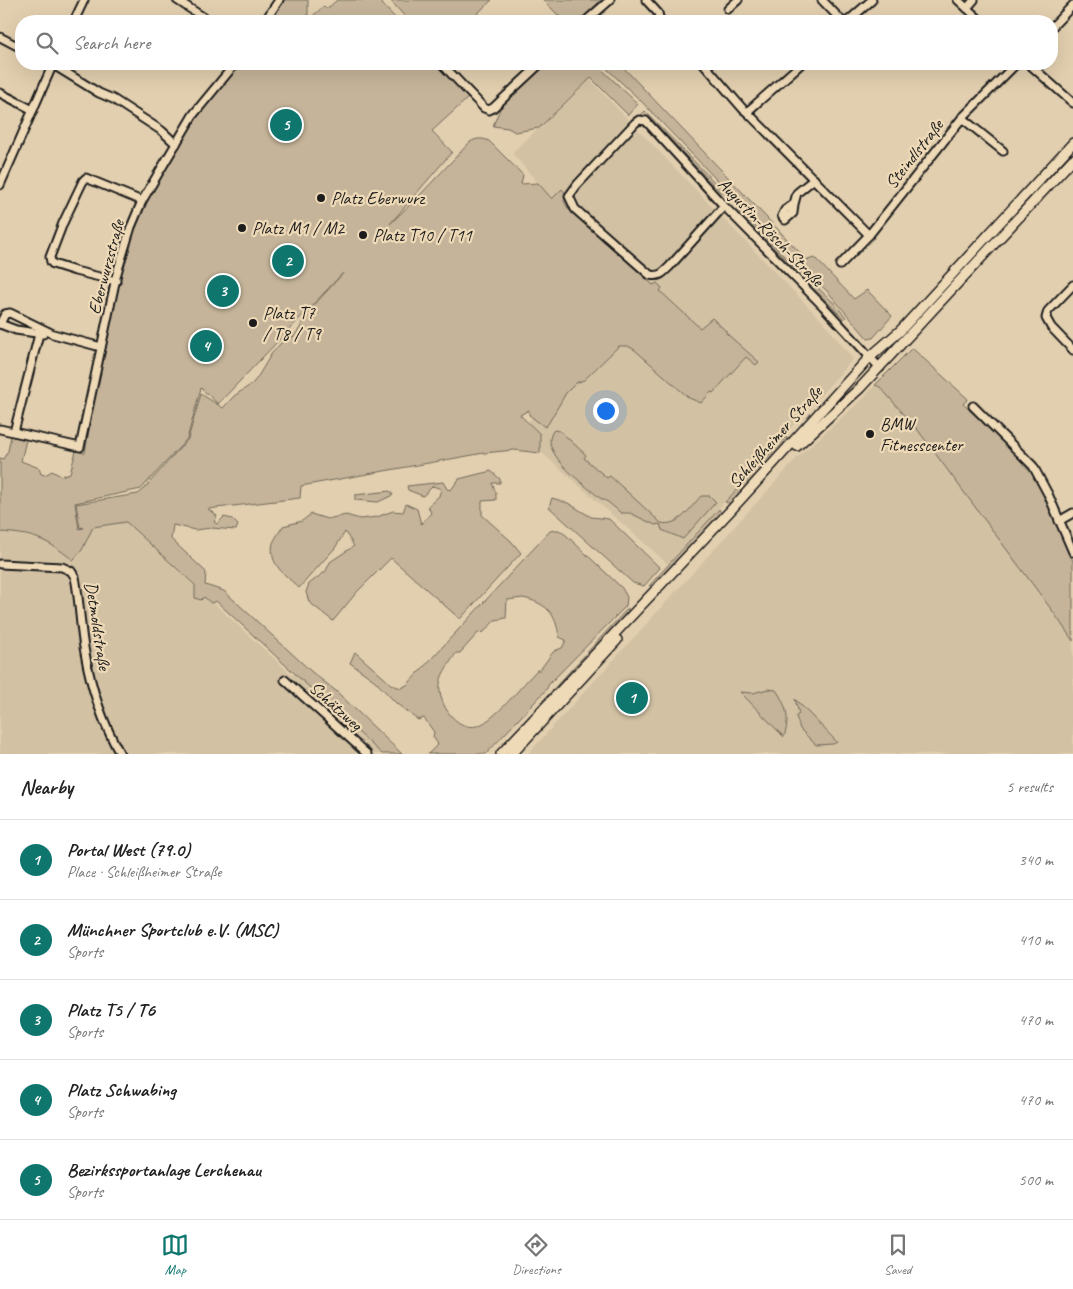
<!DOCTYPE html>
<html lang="en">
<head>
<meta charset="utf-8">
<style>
  body { margin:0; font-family:Caveat,sans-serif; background:#f2f2f2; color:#222 }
  .you { position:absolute; left:605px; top:410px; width:18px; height:18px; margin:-12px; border:4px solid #fff; border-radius:50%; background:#1a73e8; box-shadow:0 0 0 8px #1a73e833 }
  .badge { display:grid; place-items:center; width:32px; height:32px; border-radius:50%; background:#0f766e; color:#fff; font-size:16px; font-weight:700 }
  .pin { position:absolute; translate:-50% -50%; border:2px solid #fff; box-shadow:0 1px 5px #0006 }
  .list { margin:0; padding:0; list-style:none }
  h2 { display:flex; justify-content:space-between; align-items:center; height:65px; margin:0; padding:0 20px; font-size:21px }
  h2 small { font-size:16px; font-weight:400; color:#767676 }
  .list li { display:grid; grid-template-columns:32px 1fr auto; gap:15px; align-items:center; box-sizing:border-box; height:80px; padding:0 20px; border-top:1px solid #e0e0e0 }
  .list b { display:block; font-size:19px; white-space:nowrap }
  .list p { margin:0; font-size:16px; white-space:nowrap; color:#767676 }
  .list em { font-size:16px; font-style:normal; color:#767676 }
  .icon { flex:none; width:28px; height:28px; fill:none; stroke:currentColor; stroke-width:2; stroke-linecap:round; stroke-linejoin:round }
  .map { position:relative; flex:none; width:1073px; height:754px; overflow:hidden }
  .search { position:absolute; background:#fff; box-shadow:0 5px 20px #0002; left:15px; right:15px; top:15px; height:55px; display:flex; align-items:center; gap:12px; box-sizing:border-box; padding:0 18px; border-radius:20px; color:#767676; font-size:19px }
  .sheet { height:465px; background:#fff }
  nav { display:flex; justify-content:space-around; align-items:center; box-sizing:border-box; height:70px; border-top:1px solid #e0e0e0; background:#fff; font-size:14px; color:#767676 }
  nav a { display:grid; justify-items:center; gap:2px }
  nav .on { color:#0f766e }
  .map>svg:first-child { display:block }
  .built { fill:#d2c1a3 }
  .green { fill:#c5b499; stroke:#70685a; fill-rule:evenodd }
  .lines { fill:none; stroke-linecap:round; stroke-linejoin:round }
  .minor-casing { stroke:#1c1c1c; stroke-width:11 }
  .major-casing { stroke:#1c1c1c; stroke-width:12 }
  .minor { stroke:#efdab8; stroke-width:7 }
  .major { stroke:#efdab8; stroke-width:9 }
  .poi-dot { fill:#1c1c1c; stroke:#efdab8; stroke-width:2 }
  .labels { text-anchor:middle; stroke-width:4.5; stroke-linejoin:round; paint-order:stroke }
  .street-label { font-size:18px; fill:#1c1c1c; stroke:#efdab8 }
  .poi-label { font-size:18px; fill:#1c1c1c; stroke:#efdab8; text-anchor:start }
</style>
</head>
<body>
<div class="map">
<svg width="1073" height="754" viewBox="0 0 1073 754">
  <rect width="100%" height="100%" fill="#e2cfaf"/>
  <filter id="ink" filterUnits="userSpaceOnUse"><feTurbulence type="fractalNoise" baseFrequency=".02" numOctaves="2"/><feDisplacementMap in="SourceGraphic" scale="10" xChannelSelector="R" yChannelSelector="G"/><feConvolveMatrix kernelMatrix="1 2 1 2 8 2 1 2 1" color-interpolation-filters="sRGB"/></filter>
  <g filter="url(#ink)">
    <g class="built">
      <polygon points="590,80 795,293 825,324 853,359 668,564 540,451 540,434 528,422 651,288 559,207 512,153"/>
      <polygon points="875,385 880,387 917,429 1054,613 1073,641 1073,754 528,754 799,456 865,397"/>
      <polygon points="126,522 293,676 297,672 385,754 0,754 0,532 16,533 45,540 73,560 82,550 93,527"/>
    </g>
    <g class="green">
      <polygon points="281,0 308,0 308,20 324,6 327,9 337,0 381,0 383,2 382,4 398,21 267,21"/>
      <polygon points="390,0 492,0 469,21 409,21"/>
      <polygon points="543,0 601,0 579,21 564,21"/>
      <path d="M 238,64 L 437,64 L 468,98 L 432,131 L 452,152 L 390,224 L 419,196 L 470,142 C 477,138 482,138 489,141 L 523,175 L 521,184 L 538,183 L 552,199 L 562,189 L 565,193 L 564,201 L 569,210 L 653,285 L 657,283 L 662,288 L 660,291 L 700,328 L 712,318 L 726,331 L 726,333 L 759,362 L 756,365 L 746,357 L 713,393 L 711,392 L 701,403 L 689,398 L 635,350 L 628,346 L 619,346 L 584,380 L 576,383 L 566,393 L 548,424 L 545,427 L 529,415 L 529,410 L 520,415 L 540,434 L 540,453 L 514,450 L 484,453 L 301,486 L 300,498 L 208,509 L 217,516 L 214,522 L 217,524 L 224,517 L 232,519 L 238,525 L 236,530 L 211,528 L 195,530 L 173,525 L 171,539 L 206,572 L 205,585 L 224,591 L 313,673 L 336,691 L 402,754 L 382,754 L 216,601 L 211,603 L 204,597 L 201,600 L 195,598 L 195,585 L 126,522 L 93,527 L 82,550 L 73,560 C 46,539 34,534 0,532 L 0,458 L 3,459 L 8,451 L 11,436 L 26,440 L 21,461 L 39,468 L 41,474 L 45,475 L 52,471 L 61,476 L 70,473 L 76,451 L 85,453 C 93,406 102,358 112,311 C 119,275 127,239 143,206 C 168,154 203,109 238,64 ZM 344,272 L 309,311 L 304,317 L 300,328 L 294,336 L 281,343 L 272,353 L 257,378 L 252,384 L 234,396 L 223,408 L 201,394 L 188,439 L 142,491 L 138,494 L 76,504 L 80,528 L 83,527 L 84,528 L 79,529 L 75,503 L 141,489 L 187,439 L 201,388 L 218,404 Z"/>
      <polygon points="541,64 596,64 638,104 628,115 591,78 539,128 515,132 508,128 493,126 502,104 535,73"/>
      <polygon points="602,64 620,64 807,260 815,258 854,299 867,290 892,316 873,338 868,339 828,292 782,248 641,101"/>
      <polygon points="645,111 725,193 723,195 650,118 641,115"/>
      <polygon points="738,208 788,260 832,301 846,317 844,319 736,209"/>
      <polygon points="912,348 968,399 963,404 1027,463 1035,475 1073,561 1073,641 1054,613 917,429 880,387 875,385"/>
      <path d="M 554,430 L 560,431 L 586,455 L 584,458 L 607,478 L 610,476 L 661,523 C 679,527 690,508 701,496 L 710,496 L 716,502 L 683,539 L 662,530 L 660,524 L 655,525 L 630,513 L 621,513 L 608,502 L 600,498 C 585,485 536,451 554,430 Z"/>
      <polygon points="786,437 788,442 732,504 725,502"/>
      <path d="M 491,471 L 500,479 L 500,483 L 492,483 L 496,493 L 496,500 L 482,501 L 482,515 L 511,541 L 521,553 L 460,619 L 391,558 L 357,592 L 333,621 L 309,602 L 306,592 L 309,584 L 326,571 L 330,562 L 354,546 L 345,532 L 335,548 L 299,588 C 286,575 268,565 273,543 C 275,538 280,531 283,526 L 302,521 L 311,514 L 327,519 L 346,515 L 360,519 L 377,517 L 393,511 L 403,512 L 406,504 L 417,509 L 421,524 L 431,513 L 428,506 L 439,496 L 441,489 L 433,486 L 423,496 L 408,490 L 407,486 L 443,482 L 447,489 L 451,490 L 459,479 Z"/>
      <polygon points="390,491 393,495 378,502 355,500 355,495"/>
      <polygon points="552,498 568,503 591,517 609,519 660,568 644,586 633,583 549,507"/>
      <polygon points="719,509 722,516 657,584 649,586"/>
      <path d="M 555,530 L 559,530 L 566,535 L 622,588 L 627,597 L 626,606 L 549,684 L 546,690 L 486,754 L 428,754 L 438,744 L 433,737 L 434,732 L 424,718 L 418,720 L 397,704 L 374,680 L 350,663 L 355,652 L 392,685 L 401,688 L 407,685 L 550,531 ZM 523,598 C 546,603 556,613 559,637 L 566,640 L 562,648 L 554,651 L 550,656 L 540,670 L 537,670 C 522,685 500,714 482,724 C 459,736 437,704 440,684 C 441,673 451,662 456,653 L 460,653 L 478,633 L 484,632 L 495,620 L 506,618 L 507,600 Z"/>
      <polygon points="628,608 628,614 537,710 536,708"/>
      <path d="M 768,689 L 776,690 C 787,706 790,719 784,737 L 740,692 L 753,693 Z"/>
      <polygon points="795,699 837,742 833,744 816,745 800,729 796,716 799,714"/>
    </g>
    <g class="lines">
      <defs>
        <g id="minor">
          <polyline points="177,0 209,21"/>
          <polyline points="646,0 658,13 660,21"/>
          <polyline points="822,0 842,21"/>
          <polyline points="958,0 981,21"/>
          <polyline points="967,8 974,0"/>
          <polyline points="728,9 738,0"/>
          <polyline points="74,21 84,0"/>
          <polyline points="265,21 279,0"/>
          <polyline points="586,21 610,0"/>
          <polyline points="848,21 872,0"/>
          <polyline points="1052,27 1073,5"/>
          <polyline points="0,37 21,48"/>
          <polyline points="52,64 99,93 113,99 162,131 176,144"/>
          <polyline points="442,64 484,108 489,110 493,108 540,64"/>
          <polyline points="704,64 743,109 747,112 869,235"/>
          <polyline points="1029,64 1073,103"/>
          <polyline points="0,93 33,110"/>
          <polyline points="747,112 801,64"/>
          <polyline points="962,118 1003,151"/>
          <polyline points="0,185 53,64"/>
          <polyline points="794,204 793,213 785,220 782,216 785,210 794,204 797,193 814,179"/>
          <path d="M 724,206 L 670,266 C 663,273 660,277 650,275 L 575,209 L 569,196 L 577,185 L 635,123 L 639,120 L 646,121 L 724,206 L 823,306 L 880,368"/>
          <polyline points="840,265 869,235 962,118 1016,64"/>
          <polyline points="116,281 75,271 53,264 51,262 50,257 63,223 83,181 86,178 142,201"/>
          <polyline points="1073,285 1048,311 1046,318 1051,327 1073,350"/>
          <polyline points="0,324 5,314 10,313 53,334 101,347"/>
          <polyline points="0,324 16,330 43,334"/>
          <polyline points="973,406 1033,466 1048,494 1073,552"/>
          <polyline points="0,429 80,447 117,273 131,227 142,201 193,115 235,64"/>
          <polyline points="14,432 39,334"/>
          <polyline points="1059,521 1073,513"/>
          <path d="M 0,564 L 62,567 L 71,571 L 75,577 C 80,602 80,628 85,653 C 91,688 103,723 120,754"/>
          <polyline points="285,680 367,754"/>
        </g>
        <g id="major">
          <polyline points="797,446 860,388 1073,159"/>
          <polyline points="501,754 730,511 869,358 900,331 1073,143"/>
          <polyline points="512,754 617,640"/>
        </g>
      </defs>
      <use href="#minor" class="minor-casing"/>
      <use href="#major" class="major-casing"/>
      <use href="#minor" class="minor"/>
      <use href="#major" class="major"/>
    </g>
  </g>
  <g class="poi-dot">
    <circle cx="321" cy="198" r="5"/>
    <circle cx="242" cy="228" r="5"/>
    <circle cx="363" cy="235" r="5"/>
    <circle cx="253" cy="323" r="5"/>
    <circle cx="870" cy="434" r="5"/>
  </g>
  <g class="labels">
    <g class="street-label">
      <text transform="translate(914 154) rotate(-52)" y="6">Steindlstraße</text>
      <text transform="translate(771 232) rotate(46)" y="6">Augustin-Rösch-Straße</text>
      <text transform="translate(106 267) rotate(-75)" y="6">Eberwurzstraße</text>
      <text transform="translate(775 437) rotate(-48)" y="6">Schleißheimer Straße</text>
      <text transform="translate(98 626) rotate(81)" y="6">Detmoldstraße</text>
      <text transform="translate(336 706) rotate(42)" y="6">Schätzweg</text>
    </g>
    <g class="poi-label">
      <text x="331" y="204">Platz Eberwurz</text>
      <text x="252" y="234">Platz M1 / M2</text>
      <text x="373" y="241">Platz T10 / T11</text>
      <text x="263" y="319">Platz T7<tspan x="263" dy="21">/ T8 / T9</tspan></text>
      <text x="880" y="430">BMW<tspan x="880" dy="21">Fitnesscenter</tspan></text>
    </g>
  </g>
</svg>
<div class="you"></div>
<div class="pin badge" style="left:632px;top:698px">1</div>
<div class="pin badge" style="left:288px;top:261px">2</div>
<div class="pin badge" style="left:223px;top:291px">3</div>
<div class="pin badge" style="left:206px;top:346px">4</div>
<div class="pin badge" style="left:286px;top:125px">5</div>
<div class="search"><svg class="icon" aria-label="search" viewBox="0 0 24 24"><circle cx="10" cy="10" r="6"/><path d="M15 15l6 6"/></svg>Search here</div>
</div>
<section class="sheet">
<h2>Nearby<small>5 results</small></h2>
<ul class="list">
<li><span class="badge">1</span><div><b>Portal West (79.0)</b><p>Place · Schleißheimer Straße</p></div><em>340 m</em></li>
<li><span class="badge">2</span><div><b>Münchner Sportclub e.V. (MSC)</b><p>Sports</p></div><em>410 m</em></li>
<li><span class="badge">3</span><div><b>Platz T5 / T6</b><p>Sports</p></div><em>470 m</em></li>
<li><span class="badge">4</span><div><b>Platz Schwabing</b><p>Sports</p></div><em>470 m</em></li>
<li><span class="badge">5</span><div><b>Bezirkssportanlage Lerchenau</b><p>Sports</p></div><em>500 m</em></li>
</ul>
</section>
<nav>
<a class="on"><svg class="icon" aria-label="map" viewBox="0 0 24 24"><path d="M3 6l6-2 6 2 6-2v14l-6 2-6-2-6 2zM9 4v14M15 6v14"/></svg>Map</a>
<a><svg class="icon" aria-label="directions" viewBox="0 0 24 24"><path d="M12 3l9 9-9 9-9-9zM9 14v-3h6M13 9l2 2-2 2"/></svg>Directions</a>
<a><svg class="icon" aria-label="saved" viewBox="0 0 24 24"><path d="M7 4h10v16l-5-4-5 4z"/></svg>Saved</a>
</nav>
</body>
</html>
